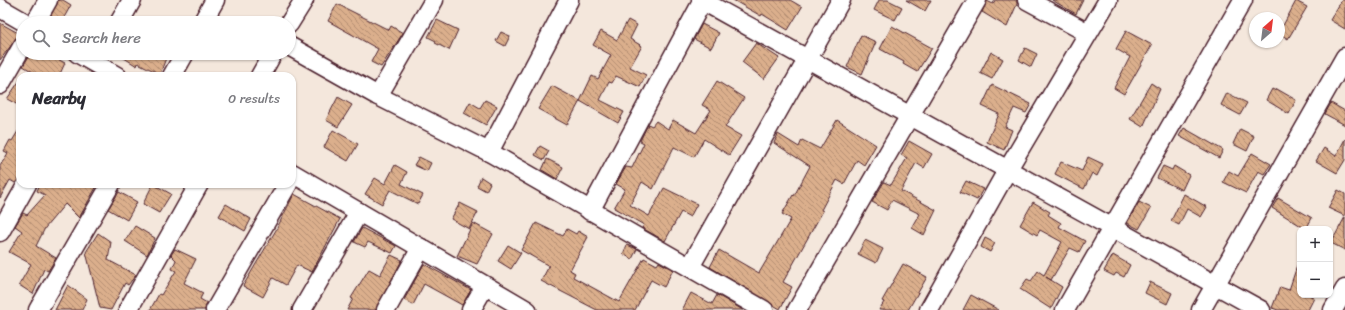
<!DOCTYPE html>
<html lang="en">
<head>
<meta charset="utf-8">
<style>
  body { margin:0; font-family:Sriracha,sans-serif; background:#f2f2f3; color:#2b2b33 }
  .controls { position:absolute; right:12px; bottom:12px; display:grid; overflow:hidden; border-radius:8px; box-shadow:0 1px 3px #0004 }
  .controls button { width:36px; height:36px; display:grid; place-items:center; padding:0; border:0; border-bottom:1px solid #e1e1e2; background:#fff; color:#2b2b33; font:20px sans-serif }
  .compass { position:absolute; left:1249px; top:12px; width:36px; height:36px; border-radius:50%; background:#fff; box-shadow:0 1px 3px #0004; rotate:28deg }
  .list { margin:0; padding:0; list-style:none }
  h2 { display:flex; justify-content:space-between; align-items:center; height:52px; margin:0; padding:0 16px; font-size:17px }
  h2 small { font-size:13px; font-weight:400; color:#7c7c81 }
  .icon { flex:none; width:22px; height:22px; fill:none; stroke:currentColor; stroke-width:2; stroke-linecap:round; stroke-linejoin:round }
  .map { position:relative; flex:none; width:1345px; height:310px; overflow:hidden }
  .search { position:absolute; background:#fff; box-shadow:0 1px 3px #0004; left:16px; top:16px; width:280px; height:44px; display:flex; align-items:center; gap:10px; box-sizing:border-box; padding:0 14px; border-radius:22px; color:#7c7c81; font-size:15px }
  .panel { position:absolute; background:#fff; box-shadow:0 1px 3px #0004; left:16px; top:72px; width:280px; height:116px; border-radius:12px }
  .map>svg:first-child { display:block }
  .building { fill:url(#building-back-hatch); stroke:#4a1f2b }
  .lines { fill:none; stroke-linecap:round; stroke-linejoin:round }
  .minor-casing { stroke:#4a1f2b; stroke-width:21 }
  .minor { stroke:#fff; stroke-width:18 }
</style>
</head>
<body>
<div class="map">
<svg width="1345" height="310" viewBox="0 0 1345 310">
  <defs>
    <pattern id="building-back-hatch" width="6" height="6" patternUnits="userSpaceOnUse"><rect width="6" height="6" fill="#dbaf8c"/><path d="M-1 5l2 2M0 0l6 6M5-1l2 2" fill="none" stroke="#b48e73"/></pattern>
  </defs>
  <rect width="100%" height="100%" fill="#f4e7dc"/>
  <filter id="ink" filterUnits="userSpaceOnUse"><feTurbulence type="fractalNoise" baseFrequency=".025" numOctaves="2"/><feDisplacementMap in="SourceGraphic" scale="8" xChannelSelector="R" yChannelSelector="G"/><feConvolveMatrix kernelMatrix="1 2 1 2 8 2 1 2 1" color-interpolation-filters="sRGB"/></filter>
  <g filter="url(#ink)">
    <g class="building">
      <polygon points="58,0 63,0 71,5 61,23 52,23 48,21"/>
      <polygon points="733,0 790,0 802,7 788,30 762,14 761,16"/>
      <polygon points="879,0 888,0 902,7 895,20 874,10"/>
      <polygon points="906,0 931,0 925,11"/>
      <polygon points="995,0 1017,0 1017,4 1007,27 982,12 987,1 993,4"/>
      <polygon points="1052,0 1083,0 1076,14"/>
      <polygon points="1342,0 1345,0 1345,29 1330,20"/>
      <polygon points="1296,1 1307,7 1288,39 1279,33"/>
      <polygon points="337,4 389,30 391,26 403,33 381,67 371,62 378,49 328,21"/>
      <polygon points="437,20 458,30 449,50 435,43 436,41 428,37"/>
      <polygon points="628,20 637,25 630,39 642,46 630,67 646,75 640,87 616,76 612,83 609,82 600,100 624,112 618,123 580,101 592,76 598,79 611,55 593,45 601,31 617,40"/>
      <polygon points="0,23 20,34 0,60"/>
      <polygon points="702,24 719,33 711,48 694,39"/>
      <polygon points="892,26 932,48 917,72 903,64 904,62 880,49"/>
      <polygon points="1126,31 1152,45 1124,94 1114,88 1130,57 1116,49"/>
      <polygon points="501,32 510,36 505,46 496,41"/>
      <polygon points="861,35 876,42 862,74 847,67"/>
      <polygon points="756,43 779,58 764,79 742,62"/>
      <polygon points="1025,48 1037,54 1031,67 1019,60"/>
      <polygon points="991,52 1003,59 992,79 980,73"/>
      <polygon points="31,53 46,53 65,63 59,76 40,76 23,66"/>
      <polygon points="116,53 152,53 166,58 160,74 138,63 137,66"/>
      <polygon points="20,80 20,106 7,99"/>
      <polygon points="717,81 744,98 725,127 741,136 729,155 704,139 694,157 674,147 653,189 642,182 630,205 649,216 664,188 697,204 690,217 681,212 665,241 642,228 644,225 614,208 625,189 616,184 626,167 632,168 644,143 640,141 648,124 652,126 656,121 668,129 673,120 696,133 711,110 702,105"/>
      <polygon points="1151,83 1160,89 1143,127 1130,119"/>
      <polygon points="992,85 1031,104 1026,113 1014,108 1005,127 1012,130 1004,150 987,142 999,114 982,106"/>
      <polygon points="552,86 580,101 567,125 538,109"/>
      <polygon points="1272,89 1276,91 1277,89 1296,100 1289,114 1266,100"/>
      <polygon points="1227,93 1247,103 1240,115 1221,105"/>
      <polygon points="338,97 352,105 338,127 326,120"/>
      <polygon points="485,100 497,106 486,125 464,113 470,102 480,108"/>
      <polygon points="1331,103 1345,111 1345,125 1325,114"/>
      <polygon points="837,120 876,145 864,165 857,160 844,184 837,180 821,210 823,211 783,282 792,287 780,309 710,267 719,250 759,273 791,219 782,214 793,195 794,196 810,166 774,143 778,134 799,147 802,140 820,149"/>
      <polygon points="20,128 20,177 15,183 10,180 0,198 0,166 8,153 4,151 10,140 12,141"/>
      <polygon points="1184,128 1223,150 1219,158 1179,136"/>
      <polygon points="1240,129 1254,136 1247,151 1233,144"/>
      <polygon points="333,130 358,144 348,161 324,147"/>
      <polygon points="1345,139 1345,160 1337,173 1316,161 1324,148 1336,156"/>
      <polygon points="909,141 932,154 924,168 916,163 901,191 936,210 924,235 912,228 920,214 892,200 887,210 872,202 884,182 891,185 907,158 901,155"/>
      <polygon points="540,146 549,151 544,160 535,155"/>
      <polygon points="1252,153 1271,164 1264,174 1258,171 1246,193 1223,182 1229,171 1238,176"/>
      <polygon points="419,157 431,163 427,171 414,165"/>
      <polygon points="1088,157 1103,164 1097,176 1092,173 1084,189 1055,174 1061,162 1082,171"/>
      <polygon points="547,159 563,167 557,179 542,170"/>
      <polygon points="395,165 407,172 401,184 423,195 418,204 390,190 382,204 365,194 375,178 385,184"/>
      <polygon points="1163,166 1172,170 1174,166 1189,175 1182,190 1157,178"/>
      <polygon points="481,177 490,183 486,191 477,186"/>
      <polygon points="966,181 983,189 977,200 960,192"/>
      <polygon points="40,184 98,184 79,218 65,204 45,228 36,246 56,258 48,271 44,269 33,294 19,285 31,264 9,252 22,231 15,226 23,213 27,215 45,195 37,191"/>
      <polygon points="153,184 171,194 159,213 143,204"/>
      <polygon points="1338,190 1345,194 1345,216 1328,208"/>
      <polygon points="119,192 137,202 127,220 108,209"/>
      <polygon points="294,194 340,219 312,272 297,265 286,285 273,278 263,297 243,286 276,230"/>
      <polygon points="1184,194 1207,207 1201,217 1187,209 1179,225 1171,221"/>
      <polygon points="1278,198 1312,218 1306,229 1272,208"/>
      <polygon points="1033,202 1050,212 1048,215 1061,223 1059,227 1085,241 1079,252 1070,248 1051,280 1046,277 1062,287 1051,309 1020,289 1027,279 1031,281 1038,271 1044,275 1062,242 1040,230 1037,235 1020,225"/>
      <polygon points="1139,202 1151,208 1139,229 1127,223"/>
      <polygon points="460,203 478,212 469,229 451,219"/>
      <polygon points="226,204 251,219 245,231 219,216"/>
      <polygon points="1345,217 1345,250 1331,243"/>
      <polygon points="473,223 493,234 477,264 457,256"/>
      <polygon points="536,223 563,236 567,229 576,234 578,231 588,237 570,270 575,273 573,277 619,302 644,258 657,265 659,262 673,270 664,287 651,280 635,310 597,310 541,281 549,266 521,250"/>
      <polygon points="135,226 155,238 147,255 125,241"/>
      <polygon points="362,228 396,246 392,253 368,242 365,247 354,242"/>
      <polygon points="98,233 111,242 108,260 136,275 128,285 125,283 111,310 100,308 86,252"/>
      <polygon points="985,238 995,243 990,252 981,247"/>
      <polygon points="865,240 883,249 876,263 858,254"/>
      <polygon points="508,245 521,253 511,269 498,261"/>
      <polygon points="627,245 637,249 632,259 623,254"/>
      <polygon points="175,249 196,259 184,283 203,293 200,299 207,303 205,310 150,310 159,294 161,295 176,271 172,269 176,260 171,255"/>
      <polygon points="391,255 402,260 376,310 347,310 353,299 351,298 369,269 380,275"/>
      <polygon points="1113,255 1130,265 1124,277 1116,273 1114,276 1104,271"/>
      <polygon points="1298,263 1300,263 1300,295 1309,295 1314,298 1308,310 1278,310 1272,308 1280,287 1289,290"/>
      <polygon points="424,264 471,290 462,305 424,284 413,305 404,300"/>
      <polygon points="903,264 927,277 908,310 879,310 884,302 882,301"/>
      <polygon points="1150,282 1172,293 1167,304 1145,293"/>
      <polygon points="68,285 87,299 82,310 55,310"/>
      <polygon points="691,293 712,304 717,295 743,310 682,310"/>
      <polygon points="971,295 999,310 963,310"/>
    </g>
    <g class="lines">
      <defs>
        <g id="minor">
          <polyline points="701,0 1261,310"/>
          <polyline points="1027,0 1088,33"/>
          <polyline points="0,8 26,23"/>
          <polyline points="35,23 48,0"/>
          <polyline points="119,23 132,0"/>
          <polyline points="202,23 215,0"/>
          <polyline points="289,24 304,0"/>
          <polyline points="289,46 378,96 489,152 764,310"/>
          <polyline points="77,53 117,76"/>
          <polyline points="172,76 185,53"/>
          <polyline points="260,76 273,53"/>
          <polyline points="0,85 23,45"/>
          <polyline points="378,96 434,0"/>
          <polyline points="489,152 569,0"/>
          <polyline points="292,173 527,310"/>
          <polyline points="590,211 703,0"/>
          <polyline points="0,232 27,184"/>
          <polyline points="690,267 841,0"/>
          <polyline points="38,310 111,184"/>
          <polyline points="128,310 199,184"/>
          <polyline points="215,310 288,184"/>
          <polyline points="302,310 359,212"/>
          <polyline points="386,310 421,248"/>
          <polyline points="471,310 485,286"/>
          <polyline points="797,310 977,0"/>
          <polyline points="929,310 1008,169 1108,0"/>
          <polyline points="1065,310 1243,0"/>
          <polyline points="1201,310 1345,57"/>
          <polyline points="1333,310 1345,289"/>
        </g>
      </defs>
      <use href="#minor" class="minor-casing"/>
      <use href="#minor" class="minor"/>
    </g>
  </g>
</svg>
<div class="controls">
<button>+</button>
<button>−</button>
</div>
<svg class="compass" viewBox="-18 -18 36 36"><path d="M0-13l5 13h-10z" fill="#e53935"/><path d="M0 13l5-13h-10z" fill="#7c7c81"/></svg>
<div class="search"><svg class="icon" aria-label="search" viewBox="0 0 24 24"><circle cx="10" cy="10" r="6"/><path d="M15 15l6 6"/></svg>Search here</div>
<section class="panel">
<h2>Nearby<small>0 results</small></h2>
<ul class="list">
</ul>
</section>
</div>
</body>
</html>
